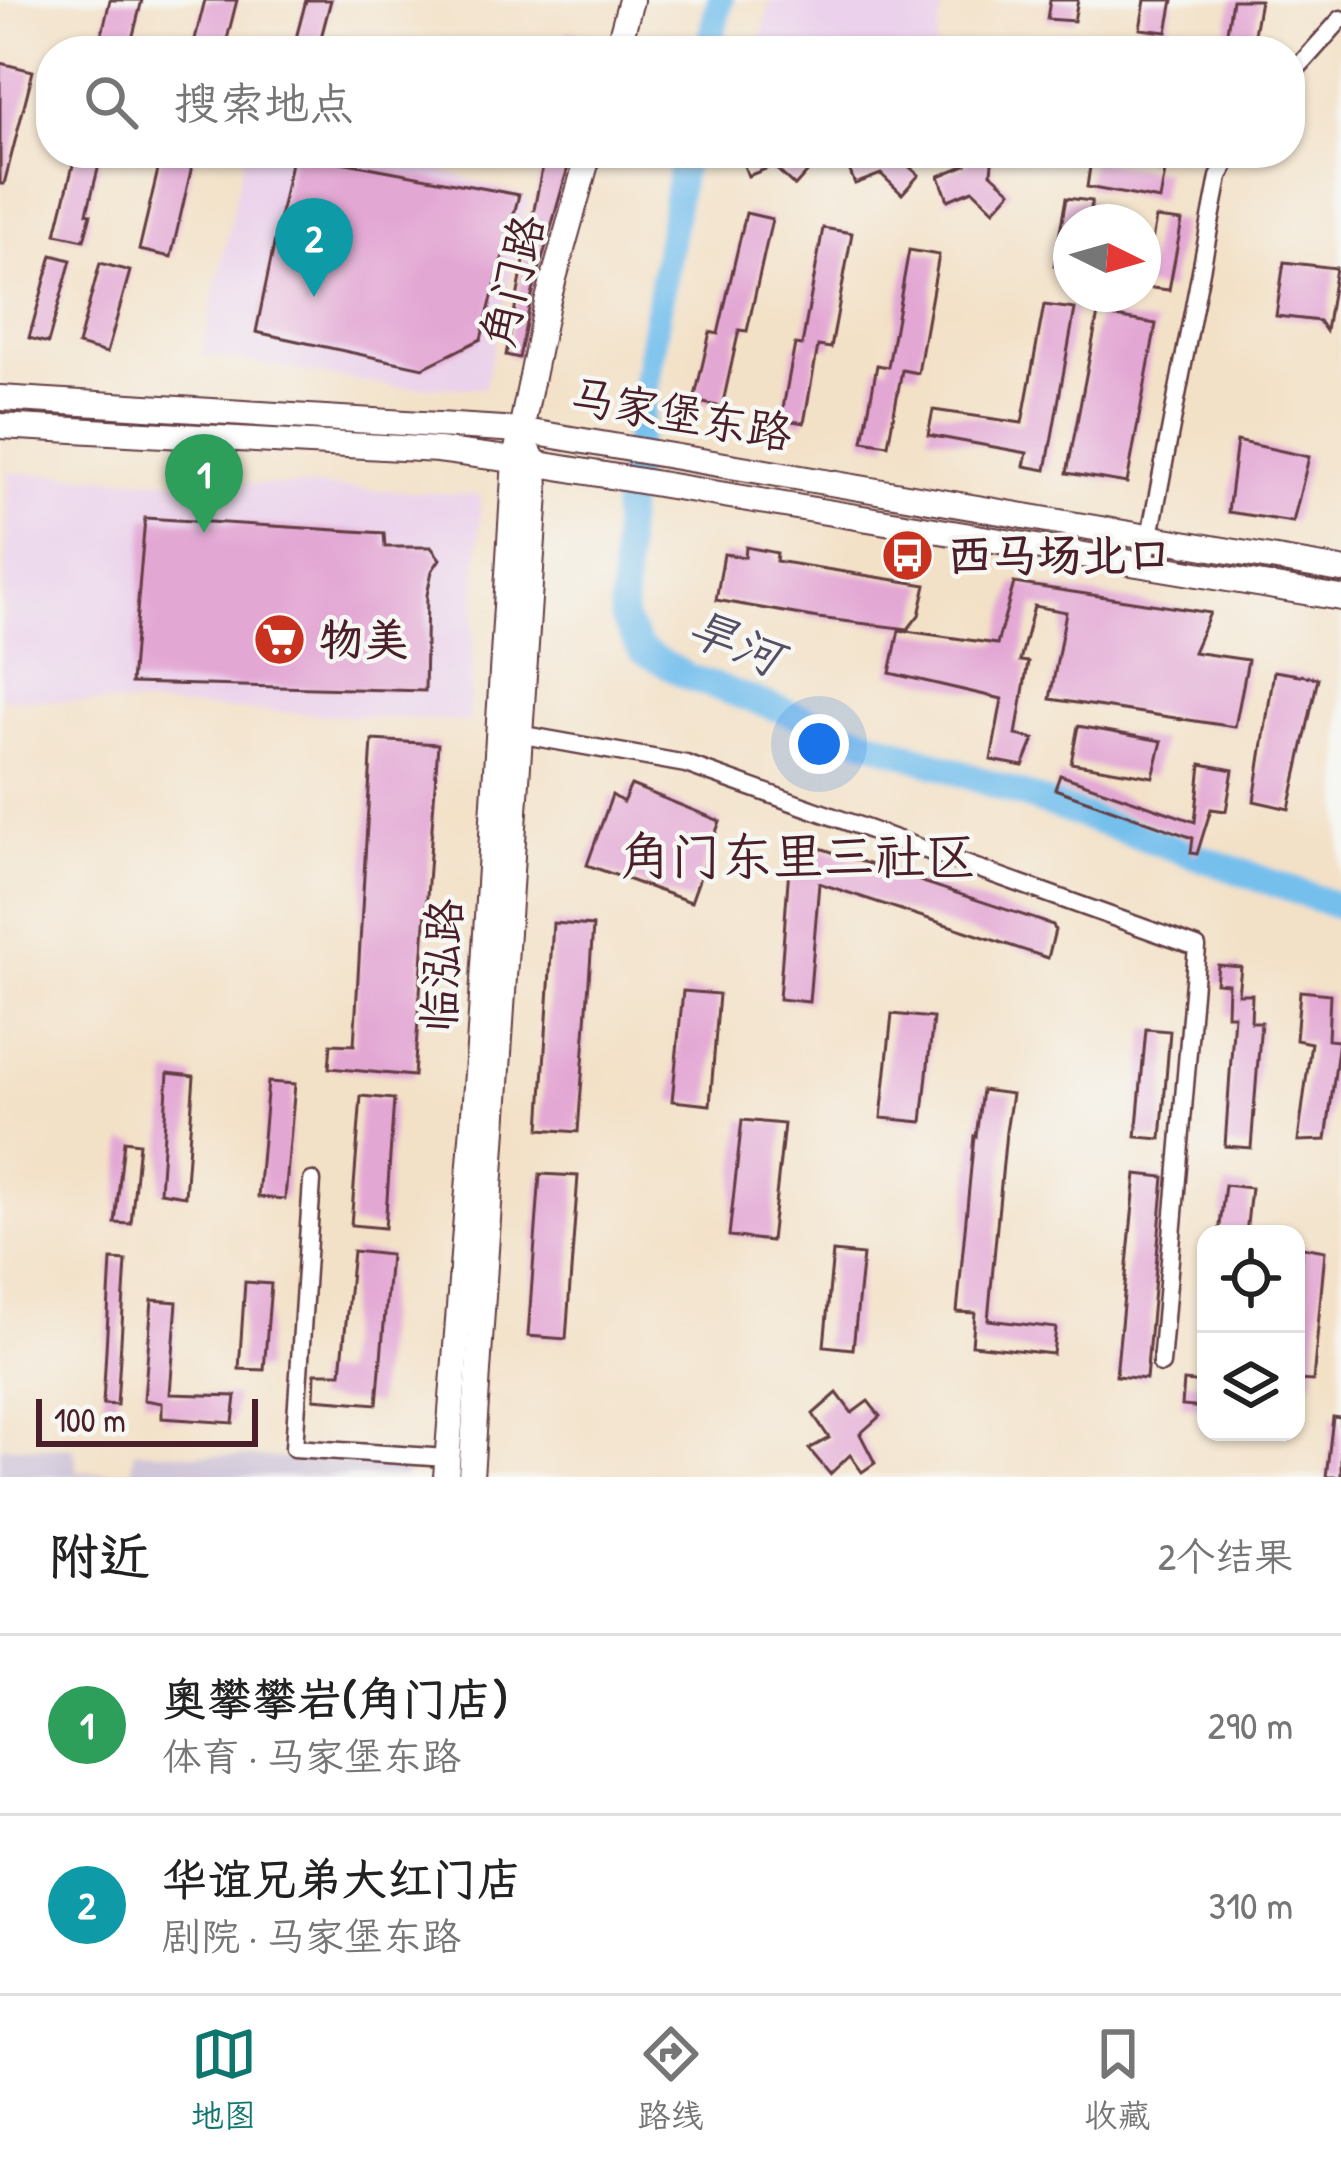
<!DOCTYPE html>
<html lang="zh">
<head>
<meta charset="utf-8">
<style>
  body { margin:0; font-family:"Patrick Hand","LXGW WenKai TC",sans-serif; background:#f6f6f6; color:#222 }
  .controls { position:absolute; right:36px; bottom:36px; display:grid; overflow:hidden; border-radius:24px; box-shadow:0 3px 9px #0004 }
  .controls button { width:108px; height:108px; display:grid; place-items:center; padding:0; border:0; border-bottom:3px solid #e0e0e0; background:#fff; color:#222; font:60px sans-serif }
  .compass { position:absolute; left:1053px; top:204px; width:108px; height:108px; border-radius:50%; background:#fff; box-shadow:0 3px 9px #0004; rotate:95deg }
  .scale { position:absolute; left:36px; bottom:30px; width:222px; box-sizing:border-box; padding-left:12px; border:6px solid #4a1f2b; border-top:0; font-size:33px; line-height:42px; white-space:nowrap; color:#4a1f2b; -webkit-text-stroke:9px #f6f6f2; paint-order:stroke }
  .you { position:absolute; left:819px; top:744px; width:42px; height:42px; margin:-30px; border:9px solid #fff; border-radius:50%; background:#1a73e8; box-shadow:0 0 0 18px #1a73e833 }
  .badge { display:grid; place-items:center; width:78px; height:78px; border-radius:50%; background:#0f766e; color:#fff; font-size:39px; font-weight:700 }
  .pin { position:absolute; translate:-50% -99px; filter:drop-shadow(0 3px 6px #0008) }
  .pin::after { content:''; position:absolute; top:63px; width:42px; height:36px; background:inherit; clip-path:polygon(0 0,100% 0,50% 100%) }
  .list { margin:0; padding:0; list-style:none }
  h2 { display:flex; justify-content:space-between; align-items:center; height:156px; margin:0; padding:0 48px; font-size:51px }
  h2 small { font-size:39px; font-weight:400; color:#767676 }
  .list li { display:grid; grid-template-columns:78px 1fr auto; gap:36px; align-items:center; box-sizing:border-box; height:180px; padding:0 48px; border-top:3px solid #e0e0e0 }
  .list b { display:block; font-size:45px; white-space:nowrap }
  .list p { margin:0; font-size:39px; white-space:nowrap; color:#767676 }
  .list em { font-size:39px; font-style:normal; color:#767676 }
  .icon { flex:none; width:66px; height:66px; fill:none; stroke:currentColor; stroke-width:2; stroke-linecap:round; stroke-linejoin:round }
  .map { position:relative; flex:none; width:1341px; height:1477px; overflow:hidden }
  .search { position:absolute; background:#fff; box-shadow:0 3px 9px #0004; left:36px; right:36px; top:36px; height:132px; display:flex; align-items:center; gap:30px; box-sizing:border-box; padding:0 42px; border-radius:48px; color:#767676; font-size:45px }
  .sheet { height:516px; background:#fff }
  nav { display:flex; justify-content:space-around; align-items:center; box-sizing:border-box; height:168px; border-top:3px solid #e0e0e0; background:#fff; font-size:33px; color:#767676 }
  nav a { display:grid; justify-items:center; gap:6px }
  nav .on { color:#0f766e }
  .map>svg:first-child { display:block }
  .built { fill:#ebd1eb }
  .industrial { fill:#cbbfd5 }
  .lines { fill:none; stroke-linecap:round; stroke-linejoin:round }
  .river { stroke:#74bfed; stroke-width:27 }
  .building { fill:#e3a7d4 }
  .street-casing { stroke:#633c42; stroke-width:21 }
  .secondary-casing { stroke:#633c42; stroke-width:28 }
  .street { stroke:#fff; stroke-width:16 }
  .secondary { stroke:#fff; stroke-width:24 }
  .labels { text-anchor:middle; stroke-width:9; stroke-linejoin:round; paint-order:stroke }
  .street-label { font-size:45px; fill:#4a1f2b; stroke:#f6f6f2 }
  .poi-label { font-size:45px; font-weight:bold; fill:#4a1f2b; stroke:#f6f6f2; text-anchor:start }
  .water-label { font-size:48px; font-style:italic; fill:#574f65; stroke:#f6f6f2 }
  .quarter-label { font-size:51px; fill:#4a1f2b; stroke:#f6f6f2 }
</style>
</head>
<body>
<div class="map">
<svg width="1341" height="1477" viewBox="0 0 1341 1477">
  <rect width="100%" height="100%" fill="#f6f6f2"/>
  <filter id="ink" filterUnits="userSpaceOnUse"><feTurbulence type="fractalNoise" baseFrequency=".00833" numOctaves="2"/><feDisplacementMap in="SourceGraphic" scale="24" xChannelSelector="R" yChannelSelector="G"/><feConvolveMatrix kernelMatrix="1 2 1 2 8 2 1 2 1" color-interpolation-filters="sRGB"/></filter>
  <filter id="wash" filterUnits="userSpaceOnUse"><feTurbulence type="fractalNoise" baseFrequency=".004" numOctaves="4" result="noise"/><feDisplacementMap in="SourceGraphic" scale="48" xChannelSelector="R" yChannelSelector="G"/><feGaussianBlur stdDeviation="2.7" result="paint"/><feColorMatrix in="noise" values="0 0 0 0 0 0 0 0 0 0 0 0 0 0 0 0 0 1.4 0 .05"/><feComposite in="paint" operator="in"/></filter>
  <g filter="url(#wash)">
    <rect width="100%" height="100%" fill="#f3e1c7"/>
    <g class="built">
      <polygon points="771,0 944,0 935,51 757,51"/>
      <polygon points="245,153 384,153 529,198 484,388 395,387 202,355"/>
      <polygon points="9,472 481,495 469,722 0,698"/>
    </g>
    <polygon class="industrial" points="0,1446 74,1448 77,1472 131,1473 134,1451 407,1465 406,1477 0,1477"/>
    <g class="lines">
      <g class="river">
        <polyline points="708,51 720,0"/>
        <polyline points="684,153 625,511 623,619 641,650 688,677 1341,907"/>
      </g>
    </g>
    <g id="blocks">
      <g class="building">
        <polygon points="110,0 142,0 129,51 98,51"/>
        <polygon points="205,0 237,0 224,51 192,51"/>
        <polygon points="306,0 331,0 318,49 295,42"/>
        <polygon points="1050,0 1078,0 1074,21 1047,19"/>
        <polygon points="1145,0 1173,0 1167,32 1140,29"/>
        <polygon points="1232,0 1260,0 1251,51 1224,50"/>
        <polygon points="568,31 604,38 601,51 564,51"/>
        <polygon points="0,63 33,71 4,184 0,184"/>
        <polygon points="76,153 102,153 87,213 91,214 84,240 56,234"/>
        <polygon points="162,153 195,153 171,257 139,250"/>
        <polygon points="293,153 519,195 481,339 423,368 256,332"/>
        <polygon points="545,153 572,153 531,299 519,358 506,355"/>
        <polygon points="739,153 796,153 812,167 795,186 773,166 748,176"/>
        <polygon points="865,153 899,153 898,157 919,175 902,194 881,174 855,184 846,161"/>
        <polygon points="969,153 993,153 991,173 1011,191 994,210 973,190 948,200 939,176 966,165"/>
        <polygon points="1091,160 1165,172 1160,200 1087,187"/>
        <polygon points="1066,198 1092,201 1089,222 1071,222 1071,268 1054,266"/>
        <polygon points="746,213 772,219 747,331 739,330 722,407 694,401 710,332 718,334"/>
        <polygon points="1156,218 1182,221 1169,290 1144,287"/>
        <polygon points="823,228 852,233 831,348 818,346 804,423 781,419 795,344 802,345"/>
        <polygon points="909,250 939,255 918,373 902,370 888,445 863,441 877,365 888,367"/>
        <polygon points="52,255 71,260 48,343 29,338"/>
        <polygon points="1284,262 1336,268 1326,331 1319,321 1276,316"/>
        <polygon points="100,263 130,271 107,353 78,345"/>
        <polygon points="1044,305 1075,309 1046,470 1024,466 1027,453 928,435 933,410 1022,423"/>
        <polygon points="1098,314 1156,324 1127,483 1067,473"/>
        <polygon points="1237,441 1309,457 1293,522 1228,512"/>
        <polygon points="145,518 384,533 385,547 431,547 440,559 432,571 427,595 425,691 131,683"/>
        <polygon points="746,547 777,553 776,561 926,585 919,615 908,629 818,618 716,600 724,554 745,557"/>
        <polygon points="1014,583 1210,613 1193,652 1248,660 1235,727 1050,699 1066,612 1034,606 1020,661 1028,662 1016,735 1034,739 1023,766 991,760 1002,699 890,673 899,630 997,644"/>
        <polygon points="1274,671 1318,678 1289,809 1254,801"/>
        <polygon points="1078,726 1162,741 1153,777 1071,763"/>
        <polygon points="372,740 438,744 414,1076 329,1068 331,1044 354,1045"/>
        <polygon points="1201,764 1233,770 1226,811 1211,809 1197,854 1191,853 1193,838 1055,789 1060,775 1195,822"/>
        <polygon points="631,785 720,821 691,902 587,865 612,795 623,802"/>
        <polygon points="791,841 811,845 1053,925 1055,930 1048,958 819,883 809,1002 779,999"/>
        <polygon points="553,923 593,926 578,1132 540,1129"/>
        <polygon points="1218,965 1241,967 1238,994 1252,994 1251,1022 1261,1022 1251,1148 1225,1146 1234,1015 1227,1015 1228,984 1216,983"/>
        <polygon points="683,991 719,994 710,1105 672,1101"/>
        <polygon points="1300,991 1330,994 1328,1040 1339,1041 1326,1140 1298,1141 1311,1043 1296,1040"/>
        <polygon points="892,1014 933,1018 922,1122 881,1118"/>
        <polygon points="1146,1029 1170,1031 1161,1139 1136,1137"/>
        <polygon points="168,1073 194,1076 185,1196 160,1192"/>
        <polygon points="268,1082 295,1084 285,1199 258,1197"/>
        <polygon points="982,1090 1012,1094 1006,1132 988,1320 1056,1328 1053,1354 972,1345 975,1313 957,1312 974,1136 976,1137"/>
        <polygon points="361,1096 394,1099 385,1228 351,1225"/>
        <polygon points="742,1120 784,1124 771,1241 729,1236"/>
        <polygon points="124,1141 139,1143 131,1224 115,1223"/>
        <polygon points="540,1174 578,1176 566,1339 528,1336"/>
        <polygon points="1136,1174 1164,1177 1146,1379 1116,1376"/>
        <polygon points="1225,1185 1251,1188 1246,1234 1219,1234"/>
        <polygon points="1302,1247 1325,1251 1313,1381 1296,1380 1296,1316"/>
        <polygon points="353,1251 390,1255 377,1404 314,1399 315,1373 341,1373"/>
        <polygon points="833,1252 863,1255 853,1349 824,1346"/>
        <polygon points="111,1260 126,1261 117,1405 103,1404"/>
        <polygon points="245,1282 271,1284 264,1370 239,1369"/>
        <polygon points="152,1300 177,1302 170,1394 236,1396 233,1423 162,1418 162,1403 144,1400"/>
        <polygon points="1184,1381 1206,1383 1206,1408 1182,1406"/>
        <polygon points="837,1393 852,1413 868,1401 880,1416 860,1434 875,1463 862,1472 850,1455 830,1474 809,1449 829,1438 813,1414"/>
        <polygon points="1333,1417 1341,1418 1341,1477 1326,1477"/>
      </g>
    </g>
  </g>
  <g filter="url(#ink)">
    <use href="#blocks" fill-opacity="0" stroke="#633c42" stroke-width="3"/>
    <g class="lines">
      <defs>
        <g id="street">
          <polyline points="1290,76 1341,19"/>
          <polyline points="1144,567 1219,177 1231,153"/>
          <polyline points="518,734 686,764 1197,947 1161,1364"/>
          <polyline points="312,1181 294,1448 447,1458"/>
        </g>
        <g id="secondary">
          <polyline points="617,51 631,0"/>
          <polyline points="0,398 519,430 1341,570"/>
          <polyline points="0,426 438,450 515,460 1341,598"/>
          <polyline points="446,1477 479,1047 515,460 547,303 589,153"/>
          <polyline points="471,1477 536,493 535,463 530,453"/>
        </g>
      </defs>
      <use href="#street" class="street-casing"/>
      <use href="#secondary" class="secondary-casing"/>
      <use href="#street" class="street"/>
      <use href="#secondary" class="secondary"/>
    </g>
  </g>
  <defs>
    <symbol id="bus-disc" viewBox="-11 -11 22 22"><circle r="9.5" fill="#c8321e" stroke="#f6f6f2"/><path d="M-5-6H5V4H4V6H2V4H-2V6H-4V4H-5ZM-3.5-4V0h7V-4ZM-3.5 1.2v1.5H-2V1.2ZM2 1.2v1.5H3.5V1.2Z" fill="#fff"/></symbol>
    <symbol id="supermarket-disc" viewBox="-11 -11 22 22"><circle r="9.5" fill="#c8321e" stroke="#f6f6f2"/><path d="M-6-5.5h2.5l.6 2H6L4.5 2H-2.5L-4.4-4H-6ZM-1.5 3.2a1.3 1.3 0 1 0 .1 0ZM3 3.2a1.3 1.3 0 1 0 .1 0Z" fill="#fff"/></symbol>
  </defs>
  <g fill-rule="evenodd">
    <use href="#bus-disc" x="878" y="526" width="59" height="59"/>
    <use href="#supermarket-disc" x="250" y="610" width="59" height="59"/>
  </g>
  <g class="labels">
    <g class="street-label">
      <text transform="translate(512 281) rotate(-76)" y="16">角门路</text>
      <text transform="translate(681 414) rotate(10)" y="16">马家堡东路</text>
      <text transform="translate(441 966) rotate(-87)" y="16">临泓路</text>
    </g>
    <g class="poi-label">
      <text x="947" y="571">西马场北口</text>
      <text x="319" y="655">物美</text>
    </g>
    <g class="water-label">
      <text transform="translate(735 642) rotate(22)" y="17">旱河</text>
    </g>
    <g class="quarter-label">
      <text x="798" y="874">角门东里三社区</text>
    </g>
  </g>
</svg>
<div class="controls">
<button><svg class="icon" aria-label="locate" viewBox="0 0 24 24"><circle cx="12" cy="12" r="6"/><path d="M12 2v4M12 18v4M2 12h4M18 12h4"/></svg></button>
<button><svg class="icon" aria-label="layers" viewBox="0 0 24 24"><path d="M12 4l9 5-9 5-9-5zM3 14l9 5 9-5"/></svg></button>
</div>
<svg class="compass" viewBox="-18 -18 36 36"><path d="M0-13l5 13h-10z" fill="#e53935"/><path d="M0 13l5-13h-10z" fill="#767676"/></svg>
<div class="scale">100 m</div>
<div class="you"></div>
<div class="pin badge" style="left:204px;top:533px;background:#2e9e5b">1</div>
<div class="pin badge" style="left:314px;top:297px;background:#0f9aa8">2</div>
<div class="search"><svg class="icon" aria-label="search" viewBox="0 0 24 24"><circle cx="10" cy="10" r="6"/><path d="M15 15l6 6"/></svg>搜索地点</div>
</div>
<section class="sheet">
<h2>附近<small>2个结果</small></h2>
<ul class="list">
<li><span class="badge" style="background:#2e9e5b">1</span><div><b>奥攀攀岩(角门店)</b><p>体育 · 马家堡东路</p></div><em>290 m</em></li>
<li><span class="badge" style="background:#0f9aa8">2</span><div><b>华谊兄弟大红门店</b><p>剧院 · 马家堡东路</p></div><em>310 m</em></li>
</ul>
</section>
<nav>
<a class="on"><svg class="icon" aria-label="map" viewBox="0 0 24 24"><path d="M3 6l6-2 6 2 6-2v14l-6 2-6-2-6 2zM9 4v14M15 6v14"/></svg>地图</a>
<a><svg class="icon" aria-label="directions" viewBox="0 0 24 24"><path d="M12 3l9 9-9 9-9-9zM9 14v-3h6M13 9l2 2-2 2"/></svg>路线</a>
<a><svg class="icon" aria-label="saved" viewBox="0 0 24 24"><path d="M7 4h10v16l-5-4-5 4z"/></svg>收藏</a>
</nav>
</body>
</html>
